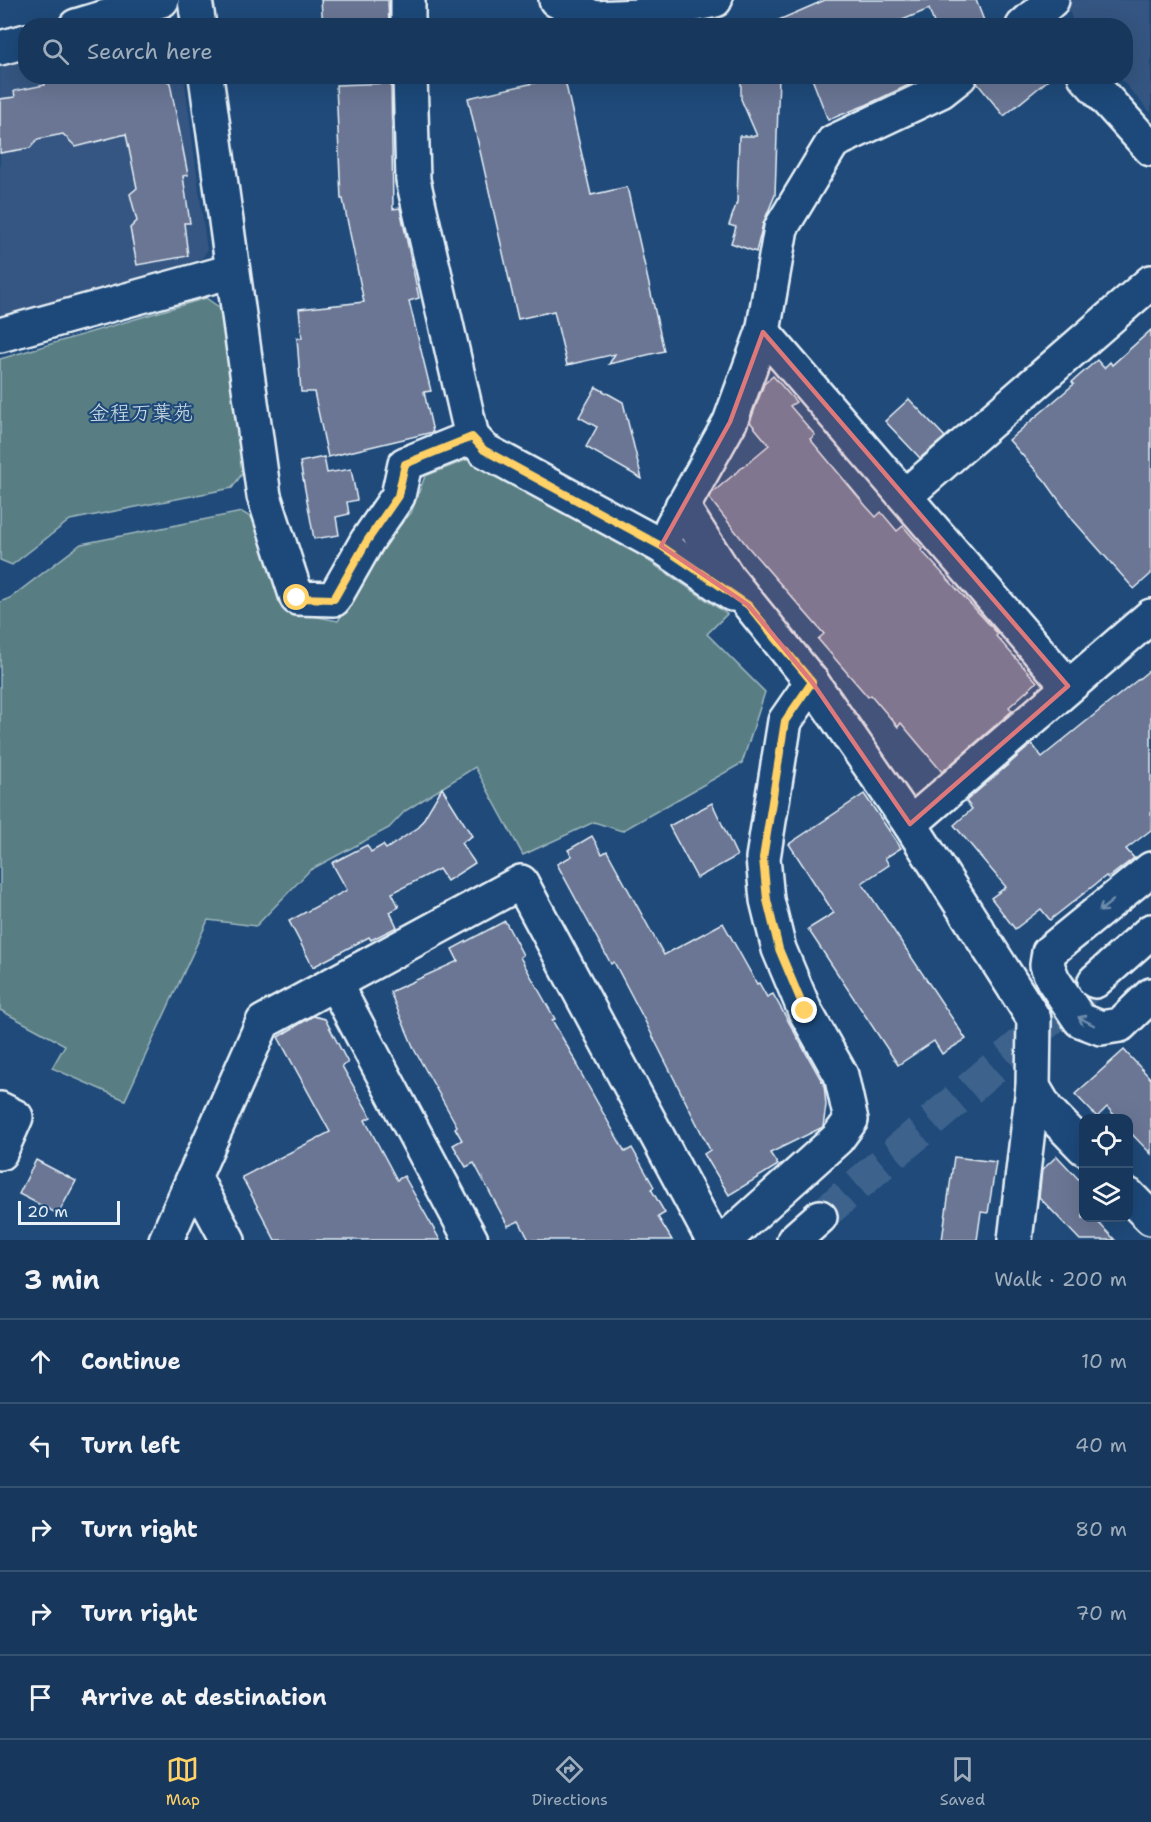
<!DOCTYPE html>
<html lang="en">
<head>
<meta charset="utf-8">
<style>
  body { margin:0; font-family:"Shantell Sans","Klee One",sans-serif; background:#203f62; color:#f1f3f6 }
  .controls { position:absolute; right:18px; bottom:18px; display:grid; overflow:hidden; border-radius:12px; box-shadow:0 6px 24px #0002 }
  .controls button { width:54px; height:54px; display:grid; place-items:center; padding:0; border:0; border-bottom:2px solid #365272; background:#17385c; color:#f1f3f6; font:30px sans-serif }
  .scale { position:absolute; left:18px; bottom:15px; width:102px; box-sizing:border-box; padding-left:6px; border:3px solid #e8f1f8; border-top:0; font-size:16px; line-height:21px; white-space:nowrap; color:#e8f1f8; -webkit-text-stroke:4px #1f4a7a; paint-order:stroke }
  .stop { position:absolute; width:18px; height:18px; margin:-14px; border:4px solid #ffd166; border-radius:50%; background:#fff }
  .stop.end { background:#ffd166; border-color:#fff; box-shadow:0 2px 6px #0008 }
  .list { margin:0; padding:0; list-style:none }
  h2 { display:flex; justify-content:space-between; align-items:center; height:78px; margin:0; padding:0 24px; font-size:26px }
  h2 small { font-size:20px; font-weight:400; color:#9eacbb }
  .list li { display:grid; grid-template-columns:39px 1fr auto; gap:18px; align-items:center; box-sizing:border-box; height:84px; padding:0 24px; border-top:2px solid #365272 }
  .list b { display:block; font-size:22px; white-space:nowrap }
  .list em { font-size:20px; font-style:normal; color:#9eacbb }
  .icon { flex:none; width:33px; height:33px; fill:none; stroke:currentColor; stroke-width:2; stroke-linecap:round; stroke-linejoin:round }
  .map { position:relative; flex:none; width:1151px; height:1240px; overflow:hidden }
  .search { position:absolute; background:#17385c; box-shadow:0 6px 24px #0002; left:18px; right:18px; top:18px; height:66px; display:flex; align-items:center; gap:15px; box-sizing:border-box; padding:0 21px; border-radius:24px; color:#9eacbb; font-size:22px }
  .sheet { height:498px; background:#17385c }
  nav { display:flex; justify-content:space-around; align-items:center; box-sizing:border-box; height:84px; border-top:2px solid #365272; background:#17385c; font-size:16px; color:#9eacbb }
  nav a { display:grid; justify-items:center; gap:3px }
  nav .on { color:#ffd166 }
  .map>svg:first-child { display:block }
  .built { fill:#365782 }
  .green { fill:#597e84; stroke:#a0b8be; stroke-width:1.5 }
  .building { fill:#6b7694; stroke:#e8f1f8; stroke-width:1.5 }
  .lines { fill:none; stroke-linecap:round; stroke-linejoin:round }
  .minor-tunnel { stroke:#3d638d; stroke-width:33; stroke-dasharray:33 16; stroke-linecap:butt }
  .minor-casing { stroke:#e8f1f8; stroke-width:38 }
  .minor { stroke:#1f4a7a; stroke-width:33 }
  .oneway { stroke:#6f8dac }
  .route { stroke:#ffd166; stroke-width:8 }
  .marked { fill:#dd787b; fill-opacity:0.2; stroke:#dd787b; stroke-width:4.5; stroke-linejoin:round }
  .labels { text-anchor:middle; stroke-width:4.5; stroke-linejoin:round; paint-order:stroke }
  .park-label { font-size:21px; fill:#d3e0e7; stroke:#1f4a7a }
</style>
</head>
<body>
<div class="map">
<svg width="1151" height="1240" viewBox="0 0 1151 1240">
  <rect width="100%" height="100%" fill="#1f4a7a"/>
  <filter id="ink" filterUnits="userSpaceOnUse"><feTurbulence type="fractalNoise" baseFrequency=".0167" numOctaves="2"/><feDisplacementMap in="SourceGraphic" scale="12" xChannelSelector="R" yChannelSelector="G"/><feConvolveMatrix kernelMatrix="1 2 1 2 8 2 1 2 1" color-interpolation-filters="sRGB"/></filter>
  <g filter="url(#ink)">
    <g class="built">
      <polygon points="1070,0 1151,0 1151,113 1119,77 1126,76 1126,26 1074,25 1067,3"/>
      <polygon points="25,59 26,76 184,77 207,251 201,259 0,318 0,67"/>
    </g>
    <g class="green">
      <polygon points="206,298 223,310 244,471 232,488 70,520 12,565 0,560 0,359"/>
      <polygon points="469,459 610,535 727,614 707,634 765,692 742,763 622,831 594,822 523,855 475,767 405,811 389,828 310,870 256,926 208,920 125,1100 52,1068 65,1045 0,1010 0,602 10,598 81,544 242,512 257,521 288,611 338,621 396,530 411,513 425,476"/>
    </g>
    <g class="building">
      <polygon points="321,0 388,0 389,26 323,26"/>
      <polygon points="825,0 976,0 986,26 935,26 929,9 888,26 765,26"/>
      <polygon points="44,76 160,76 170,83 188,175 183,176 190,223 184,223 188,256 137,265 130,228 137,221 130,194 137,188 126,134 76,147 63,134 38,139 30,148 0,153 0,99 15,97 14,91 45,85"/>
      <polygon points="564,76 591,195 627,187 664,351 609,364 615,354 567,365 554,311 518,319 468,98"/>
      <polygon points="741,76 779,76 775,195 763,224 756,252 731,243 736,227 729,225 737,202 739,136 757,136 741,99"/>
      <polygon points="811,76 928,76 866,105 828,120"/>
      <polygon points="978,76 1053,76 1004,116 977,83"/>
      <polygon points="391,83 393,209 400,208 419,298 409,301 431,391 424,392 433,432 328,457 314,392 301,392 297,338 302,338 299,309 364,302 343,199 341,199 336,85"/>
      <polygon points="1151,330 1151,574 1134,589 1073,520 1046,482 1009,440 1074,384 1072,382 1097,360 1104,368 1110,362 1112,365"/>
      <polygon points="773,376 796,402 790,406 815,435 810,439 866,506 876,517 881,512 897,531 903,526 923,549 921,550 998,634 996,636 1037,682 1009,707 1012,711 942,772 901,723 898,727 871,695 868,697 818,639 824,634 748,547 709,498 712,493 769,445 750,422 764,384"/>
      <polygon points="596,387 623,402 642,479 586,447 597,427 579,417"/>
      <polygon points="909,399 945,437 920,458 885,421"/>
      <polygon points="324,457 327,473 351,469 357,500 347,502 349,514 336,517 339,535 314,539 300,462"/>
      <polygon points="1151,669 1151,830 1126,849 1134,858 1108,878 1106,876 1050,920 1041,909 1015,929 991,898 1006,887 954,825 972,809 966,801 1032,744 1042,757"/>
      <polygon points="442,788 472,836 461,843 475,863 447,881 439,869 392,893 399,907 390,912 397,927 371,940 369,937 313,967 289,921 347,890 332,863 367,845 371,852 383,845 386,849 419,827"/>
      <polygon points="864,794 901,848 885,858 889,865 862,883 966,1039 942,1054 934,1041 898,1065 808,929 834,913 789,844"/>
      <polygon points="712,803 737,856 697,878 669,826"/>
      <polygon points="592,836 602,854 607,851 664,955 723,923 757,984 759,983 767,997 773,994 824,1085 826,1105 823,1127 770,1153 778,1165 729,1195 704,1154 710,1150 645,1021 614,962 611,964 557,864 572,856 568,850"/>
      <polygon points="505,921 523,955 520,957 555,1019 552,1020 578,1065 577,1066 625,1152 632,1148 654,1187 651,1189 665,1213 658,1217 672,1240 529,1240 519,1221 508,1226 474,1163 466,1167 453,1145 462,1140 455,1128 457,1126 415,1051 390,992 458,961 452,949"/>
      <polygon points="313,1016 325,1019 348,1063 342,1066 371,1117 365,1120 397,1180 404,1176 440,1240 275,1240 242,1177 330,1132 278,1037"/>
      <polygon points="1124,1050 1151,1079 1151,1154 1128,1130 1128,1119 1118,1119 1107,1107 1097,1117 1075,1094"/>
      <polygon points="1057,1156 1083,1184 1083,1218 1094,1218 1115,1240 1080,1240 1039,1197 1042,1170"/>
      <polygon points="954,1157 996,1162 988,1213 981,1212 977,1240 942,1240"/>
      <polygon points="36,1160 76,1181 58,1214 19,1194"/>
    </g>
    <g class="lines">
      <polyline class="minor-tunnel" points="820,1217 1089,986"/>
      <defs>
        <g id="minor">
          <polyline points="195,0 199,26"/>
          <polyline points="408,0 408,26"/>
          <polyline points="556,0 594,18 638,16 715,0"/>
          <polyline points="76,26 162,0"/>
          <polyline points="1023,26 1052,0"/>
          <polyline points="0,48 26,41"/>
          <polyline points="206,76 264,496 297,598 334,599 367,541 398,496 405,464 472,437"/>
          <polyline points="410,76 413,180 472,437 484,450 661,546 732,594"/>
          <polyline points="1085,76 1151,149"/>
          <polyline points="763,332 1068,686"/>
          <polyline points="0,335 232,271"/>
          <polyline points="905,496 1151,282"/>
          <polyline points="682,506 728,578 812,682 910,824 1034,1019 1033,1087 1015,1240"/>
          <polyline points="672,526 730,422 763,332 781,228 833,142 941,91 960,76"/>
          <polyline points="910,824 1151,616"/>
          <polyline points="1151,869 1049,952 1047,965 1053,980 1080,1020 1101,1028 1120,1025 1151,995"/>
          <polyline points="1095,981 1151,931"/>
          <polyline points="335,984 471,1240"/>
          <polyline points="1033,1087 1046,1109 1084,1148"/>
          <polyline points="0,1109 16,1117 0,1153"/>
          <polyline points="194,1177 228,1240"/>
          <polyline points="1128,1195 1151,1218"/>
          <polyline points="166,1240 263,1022 521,882 713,1240"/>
          <polyline points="725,1240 837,1139 851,1120 841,1075 805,1011 779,949 767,900 763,858 785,721 812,682"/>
          <polyline points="794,1240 820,1217"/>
        </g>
      </defs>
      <use href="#minor" class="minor-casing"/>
      <use href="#minor" class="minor"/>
    </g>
    <defs><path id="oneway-shaft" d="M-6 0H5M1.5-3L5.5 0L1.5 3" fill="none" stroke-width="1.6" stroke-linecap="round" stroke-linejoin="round" transform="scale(1.5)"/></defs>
    <g class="oneway">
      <use href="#oneway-shaft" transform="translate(1106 906) rotate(141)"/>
      <use href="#oneway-shaft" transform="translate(1086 1021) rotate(-152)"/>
    </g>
  </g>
  <g class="lines" filter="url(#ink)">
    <polyline class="route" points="297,598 334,599 367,541 398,496 405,464 472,437 484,450 661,546 748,605 812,682 785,721 763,858 767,900 779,949 805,1011"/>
  </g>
  <path class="marked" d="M 763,332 L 1068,686 L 910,824 L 812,682 L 748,605 L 661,546 L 730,422 Z"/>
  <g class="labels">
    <g class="park-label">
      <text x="141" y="420">金程万葉苑</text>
    </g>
  </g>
</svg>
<div class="controls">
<button><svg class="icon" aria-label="locate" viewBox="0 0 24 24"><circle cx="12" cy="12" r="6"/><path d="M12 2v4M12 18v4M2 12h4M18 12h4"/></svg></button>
<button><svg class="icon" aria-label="layers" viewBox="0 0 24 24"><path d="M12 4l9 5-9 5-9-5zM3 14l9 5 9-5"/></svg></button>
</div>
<div class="scale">20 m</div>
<div class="stop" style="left:297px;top:598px"></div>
<div class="stop end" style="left:805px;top:1011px"></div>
<div class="search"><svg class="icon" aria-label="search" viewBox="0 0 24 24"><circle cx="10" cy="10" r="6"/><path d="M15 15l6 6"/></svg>Search here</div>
</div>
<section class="sheet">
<h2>3 min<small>Walk · 200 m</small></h2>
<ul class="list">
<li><svg class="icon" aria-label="ahead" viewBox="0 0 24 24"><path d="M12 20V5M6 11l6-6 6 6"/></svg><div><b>Continue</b></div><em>10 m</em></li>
<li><svg class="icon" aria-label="left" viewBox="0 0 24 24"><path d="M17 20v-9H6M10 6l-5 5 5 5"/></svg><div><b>Turn left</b></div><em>40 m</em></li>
<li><svg class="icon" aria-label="right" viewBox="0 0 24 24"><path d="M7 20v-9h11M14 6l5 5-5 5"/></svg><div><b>Turn right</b></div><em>80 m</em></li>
<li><svg class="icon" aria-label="right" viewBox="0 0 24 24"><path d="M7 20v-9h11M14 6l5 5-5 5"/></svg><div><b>Turn right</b></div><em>70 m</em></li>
<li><svg class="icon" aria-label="arrive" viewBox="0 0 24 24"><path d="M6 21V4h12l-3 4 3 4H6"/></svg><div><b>Arrive at destination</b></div></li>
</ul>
</section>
<nav>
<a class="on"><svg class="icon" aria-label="map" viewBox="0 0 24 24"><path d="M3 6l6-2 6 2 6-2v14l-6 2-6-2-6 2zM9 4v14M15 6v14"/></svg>Map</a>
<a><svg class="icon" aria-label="directions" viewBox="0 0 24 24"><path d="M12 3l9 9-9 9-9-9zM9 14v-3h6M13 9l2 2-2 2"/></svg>Directions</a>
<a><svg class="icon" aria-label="saved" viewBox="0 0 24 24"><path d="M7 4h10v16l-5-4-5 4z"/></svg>Saved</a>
</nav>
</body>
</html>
